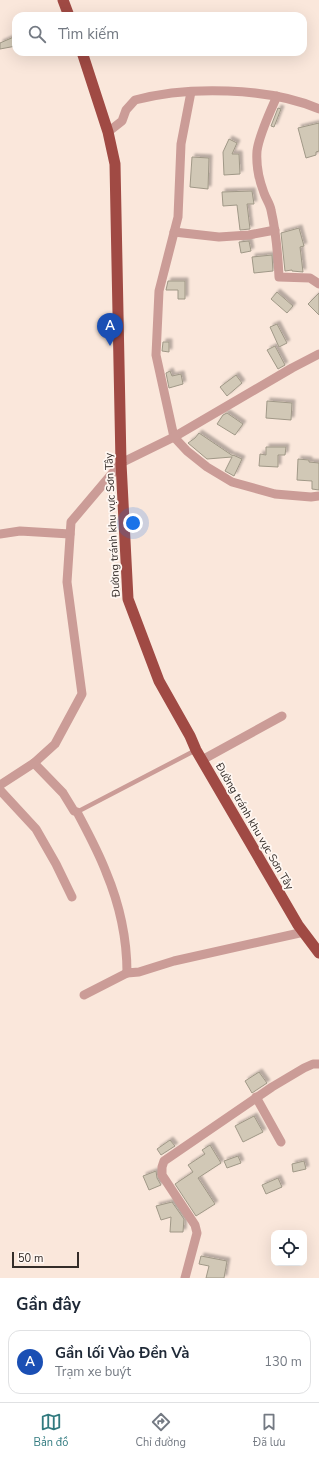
<!DOCTYPE html>
<html lang="vi">
<head>
<meta charset="utf-8">
<style>
  body { margin:0; font-family:"Nunito Sans",sans-serif; background:#f2f2f3; color:#1f2937 }
  .controls { position:absolute; right:12px; bottom:12px; display:grid; overflow:hidden; border-radius:8px; box-shadow:0 4px 16px #0002 }
  .controls button { width:36px; height:36px; display:grid; place-items:center; padding:0; border:0; border-bottom:1px solid #e0e1e3; background:#fff; color:#1f2937; font:20px sans-serif }
  .scale { position:absolute; left:12px; bottom:10px; width:67px; box-sizing:border-box; padding-left:4px; border:2px solid #342d29; border-top:0; font-size:11px; line-height:14px; white-space:nowrap; color:#342d29; -webkit-text-stroke:3px #fff7f2; paint-order:stroke }
  .you { position:absolute; left:133px; top:523px; width:14px; height:14px; margin:-10px; border:3px solid #fff; border-radius:50%; background:#1a73e8; box-shadow:0 0 0 6px #1a73e833 }
  .badge { display:grid; place-items:center; width:26px; height:26px; border-radius:50%; background:#317a7f; color:#fff; font-size:13px; font-weight:700 }
  .pin { position:absolute; translate:-50% -33px; filter:drop-shadow(0 1px 2px #0008) }
  .pin::after { content:''; position:absolute; top:21px; width:14px; height:12px; background:inherit; clip-path:polygon(0 0,100% 0,50% 100%) }
  .list { margin:0; padding:0; list-style:none }
  h2 { display:flex; justify-content:space-between; align-items:center; height:52px; margin:0; padding:0 16px; font-size:17px }
  h2 small { font-size:13px; font-weight:400; color:#747a83 }
  .list li { display:grid; grid-template-columns:26px 1fr auto; gap:12px; align-items:center; box-sizing:border-box; height:64px; margin:0 8px 8px; padding:0 8px; border:1px solid #e0e1e3; border-radius:12px }
  .list b { display:block; font-size:15px; white-space:nowrap }
  .list p { margin:0; font-size:13px; white-space:nowrap; color:#747a83 }
  .list em { font-size:13px; font-style:normal; color:#747a83 }
  .icon { flex:none; width:22px; height:22px; fill:none; stroke:currentColor; stroke-width:2; stroke-linecap:round; stroke-linejoin:round }
  .map { position:relative; flex:none; width:319px; height:1278px; overflow:hidden }
  .search { position:absolute; background:#fff; box-shadow:0 4px 16px #0002; left:12px; right:12px; top:12px; height:44px; display:flex; align-items:center; gap:10px; box-sizing:border-box; padding:0 14px; border-radius:12px; color:#747a83; font-size:15px }
  .sheet { height:124px; background:#fff }
  nav { display:flex; justify-content:space-around; align-items:center; box-sizing:border-box; height:56px; border-top:1px solid #e0e1e3; background:#fff; font-size:11px; color:#747a83 }
  nav a { display:grid; justify-items:center; gap:2px }
  nav .on { color:#317a7f }
  .map>svg:first-child { display:block }
  .building { fill:#d1c8b6; stroke:#a09887; filter:url(#shadow) }
  .lines { fill:none; stroke-linecap:round; stroke-linejoin:round }
  .service { stroke:#cb9c97; stroke-width:4.5 }
  .minor { stroke:#cb9c97; stroke-width:9 }
  .trunk { stroke:#a04a44; stroke-width:11 }
  .labels { text-anchor:middle; stroke-width:3.5; stroke-linejoin:round; paint-order:stroke }
  .street-label { font-size:11px; fill:#342d29; stroke:#fff7f2 }
</style>
</head>
<body>
<div class="map">
<svg width="319" height="1278" viewBox="0 0 319 1278">
  <defs>
    <filter id="shadow"><feDropShadow dx="3" dy="-3" stdDeviation="1" flood-color="#0004"/></filter>
  </defs>
  <rect width="100%" height="100%" fill="#fae7db"/>
  <g class="building">
    <polygon points="16,36 16,46 0,49 0,43"/>
    <polygon points="278,108 281,109 274,127 271,126"/>
    <polygon points="319,123 319,151 316,152 316,155 306,158 298,128"/>
    <polygon points="229,139 237,143 232,154 239,154 240,174 224,175 223,152"/>
    <polygon points="192,157 209,158 208,189 190,187"/>
    <polygon points="252,191 254,204 247,204 250,229 240,230 237,205 223,206 222,192"/>
    <polygon points="299,228 304,246 300,247 303,272 292,271 292,270 285,271 281,233"/>
    <polygon points="249,241 251,251 241,253 239,242"/>
    <polygon points="272,255 273,271 254,273 252,257"/>
    <polygon points="168,281 185,281 185,299 178,299 178,290 166,290"/>
    <polygon points="277,292 293,306 287,313 271,299"/>
    <polygon points="319,293 319,315 308,304"/>
    <polygon points="277,324 287,343 279,347 270,327"/>
    <polygon points="163,342 169,342 169,352 162,351"/>
    <polygon points="275,346 285,365 278,369 267,350"/>
    <polygon points="170,371 172,376 181,374 183,384 169,388 166,373"/>
    <polygon points="236,375 242,383 227,396 220,387"/>
    <polygon points="267,401 292,403 291,420 266,418"/>
    <polygon points="227,413 243,424 235,435 217,424 223,415"/>
    <polygon points="199,433 233,456 233,455 242,459 234,476 225,471 232,457 207,459 188,443 195,438"/>
    <polygon points="266,447 286,447 285,455 278,455 278,467 259,466 260,454 266,455"/>
    <polygon points="298,459 309,460 309,462 319,463 319,490 312,489 312,481 297,480"/>
    <polygon points="259,1072 267,1083 252,1093 245,1081"/>
    <polygon points="254,1116 263,1132 243,1142 235,1126"/>
    <polygon points="170,1140 175,1146 161,1155 157,1149"/>
    <polygon points="210,1145 221,1163 198,1178 215,1204 196,1216 175,1184 193,1172 188,1165 205,1154 202,1150"/>
    <polygon points="238,1156 241,1163 227,1168 224,1161"/>
    <polygon points="304,1161 306,1169 293,1172 292,1164"/>
    <polygon points="156,1171 157,1178 161,1185 149,1190 143,1176"/>
    <polygon points="278,1178 282,1187 266,1194 262,1185"/>
    <polygon points="172,1202 184,1219 183,1232 170,1232 171,1217 161,1220 156,1206"/>
    <polygon points="201,1256 227,1261 224,1278 206,1278 209,1266 199,1264"/>
  </g>
  <g class="lines">
    <polyline class="service" points="77,812 196,750"/>
    <g class="minor">
      <polyline points="191,92 181,144 178,217 159,291 156,355 174,437 187,451 207,467 232,482 275,494 311,497 319,496"/>
      <path d="M 277,96 C 270,112 259,135 257,151 C 256,165 259,180 264,193 C 266,199 270,204 271,210 C 276,232 278,255 279,277 L 310,278 L 319,284"/>
      <path d="M 108,132 L 122,121 L 126,110 L 135,100 C 187,86 269,87 319,109"/>
      <polyline points="174,232 219,237 249,235 275,230"/>
      <polyline points="0,534 20,531 70,534"/>
      <polyline points="202,760 282,716"/>
      <path d="M 34,763 L 63,793 L 74,811 L 77,812 C 87,831 98,851 106,872 C 119,903 127,939 127,973 L 139,972 L 174,961 L 304,932"/>
      <polyline points="0,785 34,763 55,744 82,694 67,582 71,522 121,463 174,437 292,368 319,354"/>
      <polyline points="0,790 36,829 56,864 72,897"/>
      <polyline points="84,995 127,973"/>
      <polyline points="256,1097 281,1142"/>
      <polyline points="185,1278 197,1233 195,1225 162,1175 162,1167 164,1161 272,1087 304,1068 313,1064 319,1064"/>
    </g>
    <g class="trunk">
      <polyline points="63,0 69,16"/>
      <polyline points="82,52 108,132 115,164 121,463 128,599 159,681 190,736 196,750 298,925 319,953"/>
    </g>
  </g>
  <g class="labels">
    <g class="street-label">
      <text transform="translate(112 525) rotate(-93)" y="4">Đường tránh khu vực Sơn Tây</text>
      <text transform="translate(255 826) rotate(60)" y="4">Đường tránh khu vực Sơn Tây</text>
    </g>
  </g>
</svg>
<div class="controls">
<button><svg class="icon" aria-label="locate" viewBox="0 0 24 24"><circle cx="12" cy="12" r="6"/><path d="M12 2v4M12 18v4M2 12h4M18 12h4"/></svg></button>
</div>
<div class="scale">50 m</div>
<div class="you"></div>
<div class="pin badge" style="left:110px;top:346px;background:#1a4fb4">A</div>
<div class="search"><svg class="icon" aria-label="search" viewBox="0 0 24 24"><circle cx="10" cy="10" r="6"/><path d="M15 15l6 6"/></svg>Tìm kiếm</div>
</div>
<section class="sheet">
<h2>Gần đây<small></small></h2>
<ul class="list">
<li><span class="badge" style="background:#1a4fb4">A</span><div><b>Gần lối Vào Đền Và</b><p>Trạm xe buýt</p></div><em>130 m</em></li>
</ul>
</section>
<nav>
<a class="on"><svg class="icon" aria-label="map" viewBox="0 0 24 24"><path d="M3 6l6-2 6 2 6-2v14l-6 2-6-2-6 2zM9 4v14M15 6v14"/></svg>Bản đồ</a>
<a><svg class="icon" aria-label="directions" viewBox="0 0 24 24"><path d="M12 3l9 9-9 9-9-9zM9 14v-3h6M13 9l2 2-2 2"/></svg>Chỉ đường</a>
<a><svg class="icon" aria-label="saved" viewBox="0 0 24 24"><path d="M7 4h10v16l-5-4-5 4z"/></svg>Đã lưu</a>
</nav>
</body>
</html>
